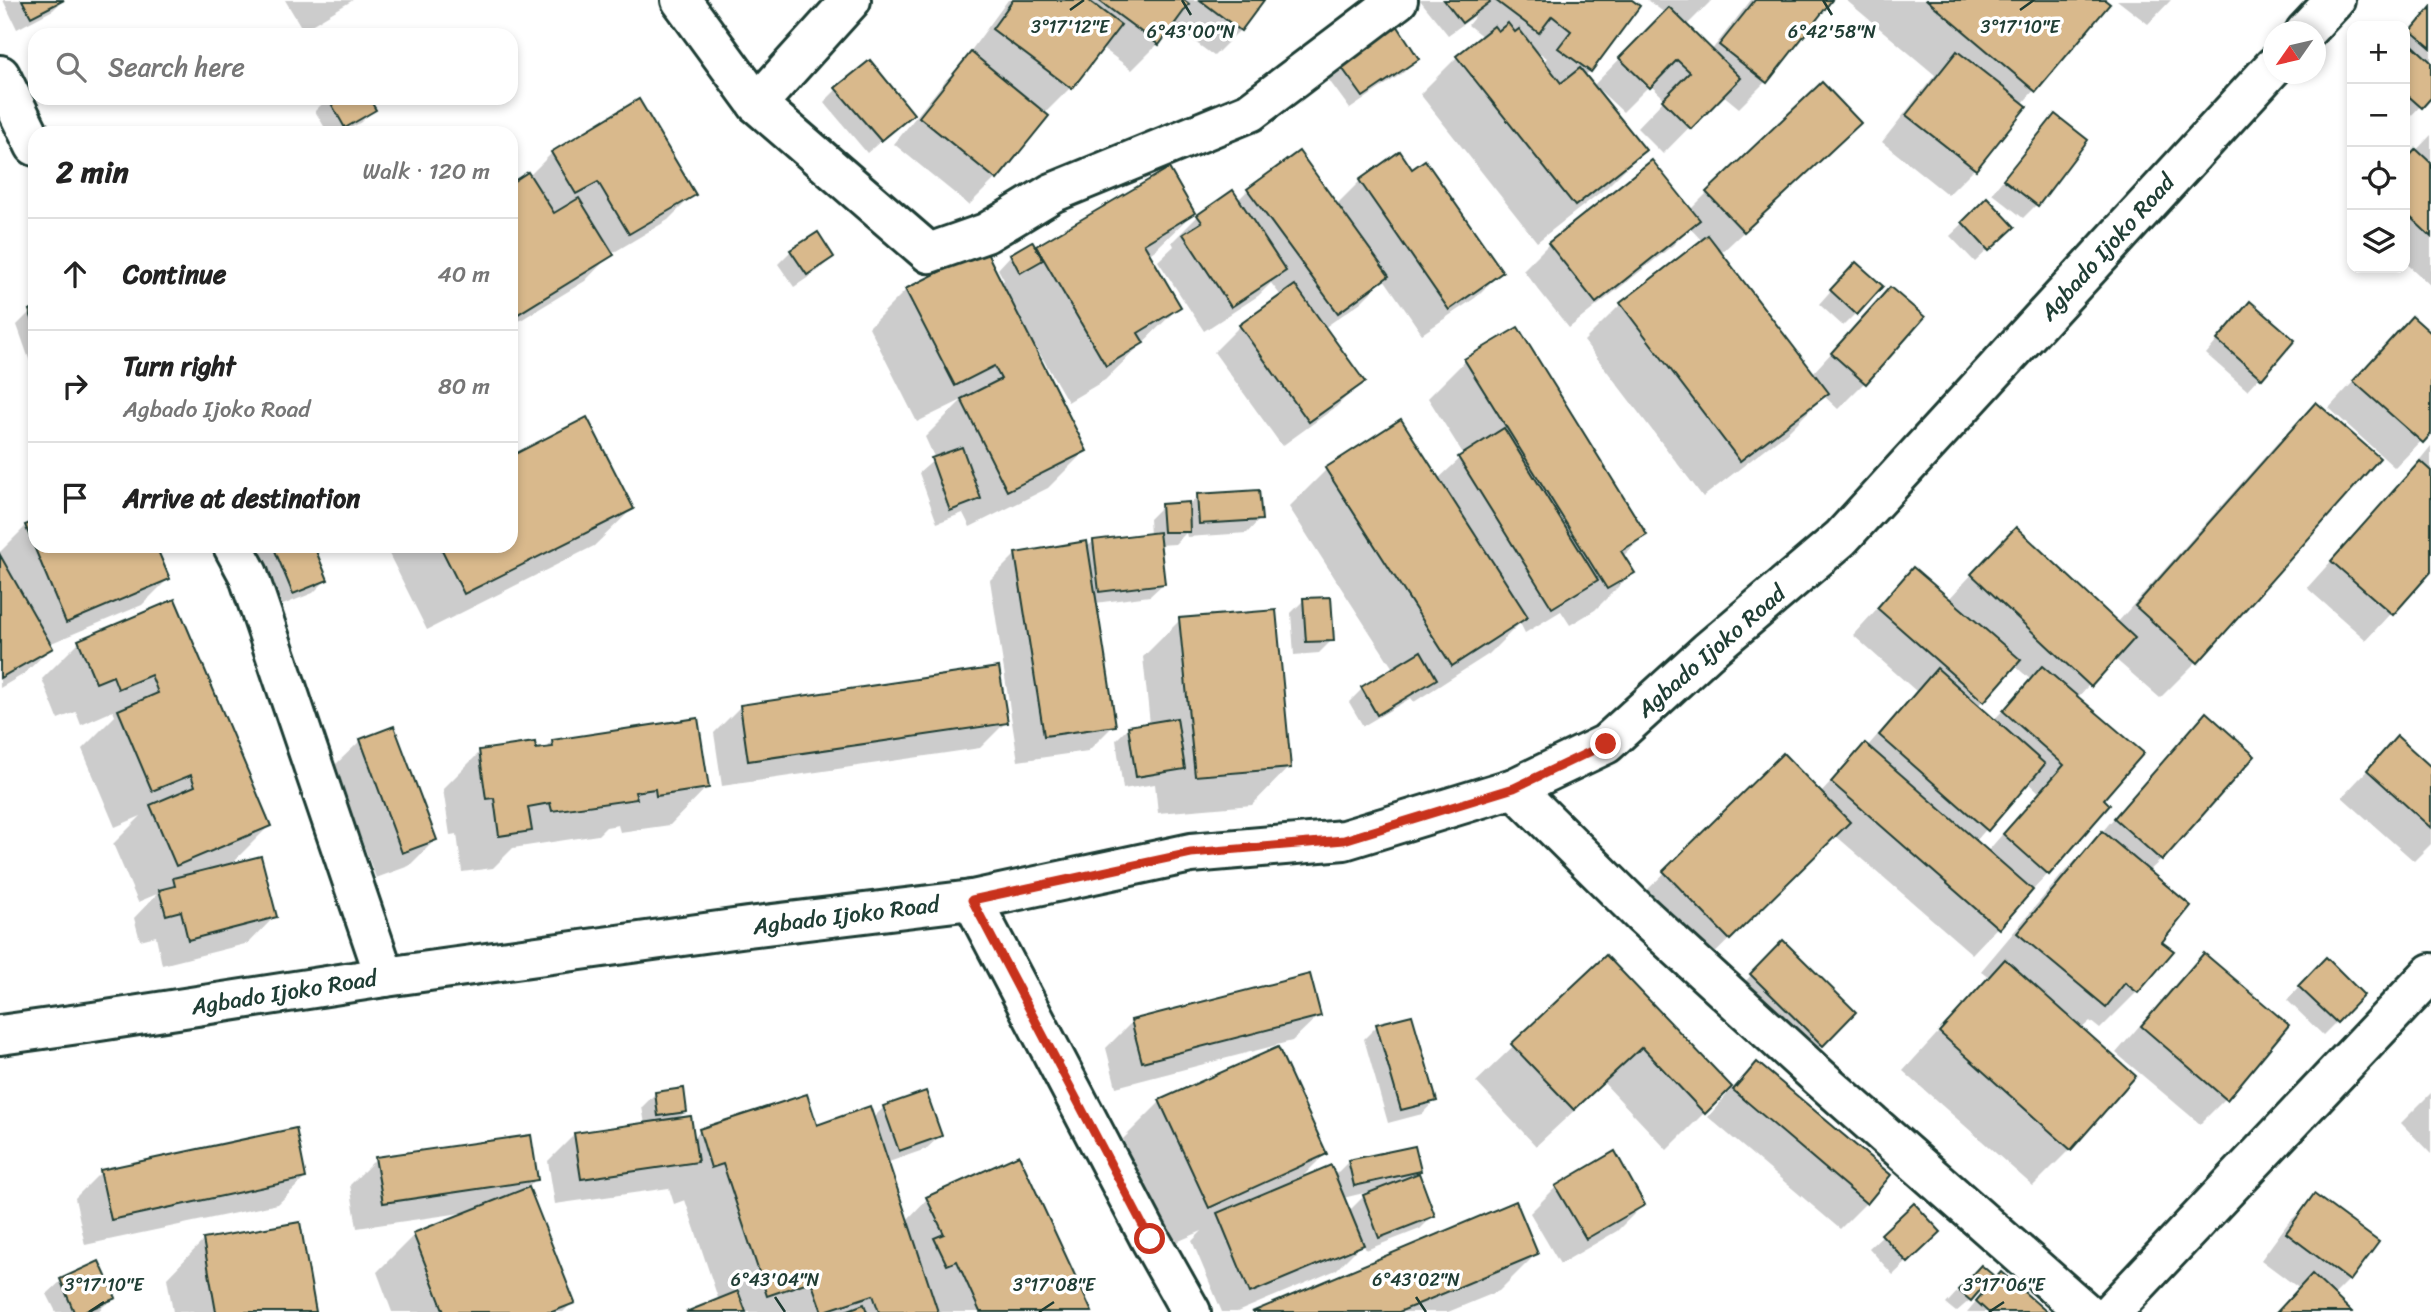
<!DOCTYPE html>
<html lang="en">
<head>
<meta charset="utf-8">
<style>
  body { margin:0; font-family:Sriracha,sans-serif; background:#f2f2f2; color:#222 }
  .controls { position:absolute; right:21px; top:21px; display:grid; overflow:hidden; border-radius:14px; box-shadow:0 4px 10px #0003 }
  .controls button { width:63px; height:63px; display:grid; place-items:center; padding:0; border:0; border-bottom:2px solid #e0e0e0; background:#fff; color:#222; font:35px sans-serif }
  .compass { position:absolute; left:2263px; top:21px; width:63px; height:63px; border-radius:50%; background:#fff; box-shadow:0 4px 10px #0003; rotate:236deg }
  .stop { position:absolute; width:21px; height:21px; margin:-16px; border:5px solid #c8321e; border-radius:50%; background:#fff }
  .stop.end { background:#c8321e; border-color:#fff; box-shadow:0 2px 7px #0008 }
  .list { margin:0; padding:0; list-style:none }
  h2 { display:flex; justify-content:space-between; align-items:center; height:91px; margin:0; padding:0 28px; font-size:30px }
  h2 small { font-size:23px; font-weight:400; color:#767676 }
  .list li { display:grid; grid-template-columns:46px 1fr auto; gap:21px; align-items:center; box-sizing:border-box; height:112px; padding:0 28px; border-top:2px solid #e0e0e0 }
  .list b { display:block; font-size:26px; white-space:nowrap }
  .list p { margin:0; font-size:23px; white-space:nowrap; color:#767676 }
  .list em { font-size:23px; font-style:normal; color:#767676 }
  .icon { flex:none; width:38px; height:38px; fill:none; stroke:currentColor; stroke-width:2; stroke-linecap:round; stroke-linejoin:round }
  .map { position:relative; flex:none; width:2431px; height:1312px; overflow:hidden }
  .search { position:absolute; background:#fff; box-shadow:0 4px 10px #0003; left:28px; top:28px; width:490px; height:77px; display:flex; align-items:center; gap:18px; box-sizing:border-box; padding:0 24px; border-radius:21px; color:#767676; font-size:26px }
  .panel { position:absolute; background:#fff; box-shadow:0 4px 10px #0003; left:28px; top:126px; width:490px; height:427px; border-radius:21px }
  .map>svg:first-child { display:block }
  .shadow { fill:#0003; fill-rule:evenodd }
  .building { fill:#d9b98c; stroke:#1f3d34; stroke-width:2 }
  .lines { fill:none; stroke-linecap:round; stroke-linejoin:round }
  .street-casing { stroke:#1f3d34; stroke-width:44 }
  .street { stroke:#fff; stroke-width:38 }
  .route { stroke:#c8321e; stroke-width:9 }
  .ticks { fill:none; stroke:#1f3d34; stroke-width:2.5 }
  .labels { text-anchor:middle; stroke-width:7; stroke-linejoin:round; paint-order:stroke }
  .street-label { font-size:23px; fill:#1f3d34; stroke:#fff }
  .ticks-label { font-size:18px; text-anchor:middle; fill:#1f3d34; stroke:#fff; stroke-width:7; stroke-linejoin:round; paint-order:stroke }
</style>
</head>
<body>
<div class="map">
<svg width="2431" height="1312" viewBox="0 0 2431 1312">
  <rect width="100%" height="100%" fill="#fff"/>
  <filter id="ink" filterUnits="userSpaceOnUse"><feTurbulence type="fractalNoise" baseFrequency=".0143" numOctaves="2"/><feDisplacementMap in="SourceGraphic" scale="14" xChannelSelector="R" yChannelSelector="G"/><feConvolveMatrix kernelMatrix="1 2 1 2 8 2 1 2 1" color-interpolation-filters="sRGB"/></filter>
  <g filter="url(#ink)">
    <g class="shadow">
      <polygon points="3,0 63,0 53,10 17,29"/>
      <polygon points="285,0 353,0 303,30"/>
      <polygon points="1008,0 1262,0 1240,30 1214,56 1172,25 1158,44 1132,70 1101,47 1070,88 1044,114 995,179 969,205 894,144 945,81 968,57 967,56"/>
      <path d="M 1420,0 L 1629,0 L 1590,71 L 1584,76 L 1644,150 L 1607,187 L 1537,242 L 1420,94 L 1457,57 L 1483,37 L 1468,25 L 1476,15 L 1448,35 ZM 1533,48 L 1547,58 L 1543,62 Z"/>
      <polygon points="1647,0 1712,0 1686,26 1711,51 1751,0 1830,0 1765,82 1739,108 1722,94 1663,154 1637,128 1665,99 1650,85 1623,112 1594,85 1665,13"/>
      <polygon points="1846,0 2103,0 2108,4 2022,104 2024,106 1974,169 1948,195 1882,142 1935,75"/>
      <polygon points="2117,0 2171,0 2148,24"/>
      <polygon points="2431,6 2431,95 2407,120 2405,117 2405,38"/>
      <polygon points="1417,58 1404,72 1350,109 1328,79 1341,66"/>
      <polygon points="837,89 912,114 867,153 824,102"/>
      <polygon points="328,98 367,98 374,109 361,122 343,133 328,133 315,111"/>
      <polygon points="2055,116 2036,205 2023,218 1992,193"/>
      <polygon points="2431,135 2431,286 2405,262 2405,162"/>
      <polygon points="1832,149 1720,254 1812,374 1890,289 1864,383 1838,409 1824,396 1790,430 1703,497 1584,341 1621,304 1703,242 1690,228 1672,246 1569,328 1523,270 1549,244 1690,210 1707,193"/>
      <polygon points="552,153 694,194 668,220 611,254 585,281 511,326 511,185 529,176"/>
      <polygon points="1168,170 1193,213 1155,250 1148,255 1179,307 1105,380 1068,402 1036,347 1034,349 1085,451 1048,488 970,527 963,513 937,523 919,473 935,459 925,437 962,400 917,422 869,327 906,290 1001,283 1004,280 998,269 1011,255 1035,249"/>
      <polygon points="1411,171 1501,272 1475,298 1422,334 1384,279 1361,302 1324,328 1362,381 1336,407 1282,446 1214,352 1240,326 1281,296 1271,283 1258,296 1204,331 1158,261 1174,246 1172,242 1198,216 1238,200 1248,190 1336,205 1360,181"/>
      <polygon points="1987,200 2012,227 1975,262 1950,236"/>
      <polygon points="791,251 832,257 819,270 794,287 778,264"/>
      <polygon points="1843,277 1856,313 1843,326 1819,304"/>
      <polygon points="35,310 35,376 17,325 30,312"/>
      <polygon points="2238,316 2293,340 2247,390 2206,354"/>
      <polygon points="2412,318 2431,335 2431,431 2395,468 2329,408"/>
      <polygon points="1517,329 1645,535 1622,557 1632,573 1595,610 1570,625 1561,611 1525,633 1520,623 1489,654 1414,702 1411,698 1363,726 1349,702 1362,689 1394,670 1289,507 1326,470 1438,479 1464,455 1428,398 1465,361"/>
      <path d="M 2316,404 L 2197,661 L 2160,698 L 2114,658 L 2077,698 L 2102,799 L 2048,874 L 1972,954 L 1835,835 L 1692,976 L 1627,910 L 1783,756 L 1820,794 L 1865,746 L 1867,747 L 1916,691 L 1853,635 L 1913,569 L 1948,600 L 1990,555 L 2117,623 L 2279,441 ZM 2014,665 L 2031,680 L 1993,721 L 1977,707 ZM 2028,782 L 2039,792 L 1987,852 L 1975,842 Z"/>
      <polygon points="2431,446 2431,569 2366,640 2307,588 2414,469 2413,468"/>
      <polygon points="511,458 632,509 594,546 427,630 385,546 511,546"/>
      <polygon points="1198,496 1260,519 1247,533 1187,537 1186,533 1175,544 1159,545 1164,583 1150,596 1095,603 1114,725 1088,751 1018,761 990,580 1016,554 1086,548 1094,541 1150,535 1149,519 1162,506 1187,507"/>
      <polygon points="35,523 35,546 154,546 168,579 142,605 49,644 51,648 24,674 0,688 0,552 26,526"/>
      <polygon points="257,546 312,546 326,580 313,593 280,606 256,548"/>
      <polygon points="1304,600 1332,640 1319,653 1294,655 1291,613"/>
      <polygon points="174,601 269,826 229,866 275,916 249,943 162,965 156,936 140,940 134,918 157,894 138,902 113,844 141,816 115,827 82,749 115,716 113,711 81,725 76,712 58,719 42,679 79,642"/>
      <polygon points="1180,620 1289,767 1252,805 1158,813 1155,784 1123,789 1116,740 1129,727 1150,724 1143,657"/>
      <polygon points="740,707 1006,722 980,748 722,786 714,733"/>
      <polygon points="2206,715 2161,860 2148,872 2159,942 2137,992 2100,1029 2090,1021 2081,1029 2070,1149 2033,1186 1903,1071 1989,977 1981,971 2065,871 2090,846 2180,741"/>
      <polygon points="2397,739 2431,769 2431,844 2414,861 2342,797"/>
      <polygon points="361,740 435,840 409,866 376,878 334,766"/>
      <polygon points="552,741 707,787 670,825 620,832 618,825 606,827 598,835 513,848 493,868 462,872 457,834 450,835 443,789 480,752 544,750"/>
      <polygon points="1783,943 1853,1012 1796,1071 1726,1001"/>
      <polygon points="2204,955 2226,1098 2200,1124 2116,1053 2178,981"/>
      <polygon points="1606,957 1732,1089 1757,1064 1866,1203 1840,1229 1708,1117 1730,1091 1728,1089 1667,1150 1604,1083 1536,1146 1476,1082"/>
      <polygon points="2326,959 2336,1022 2323,1035 2287,1000"/>
      <polygon points="1319,1015 1292,1041 1116,1087 1106,1048 1132,1022"/>
      <polygon points="1377,1026 1435,1100 1422,1114 1388,1123 1364,1039"/>
      <polygon points="2431,1093 2431,1154 2401,1123"/>
      <polygon points="655,1094 685,1112 676,1120 693,1138 700,1131 816,1127 872,1119 884,1107 940,1136 926,1149 886,1163 906,1221 927,1199 1090,1312 691,1312 719,1301 685,1200 674,1204 669,1188 555,1204 548,1161 574,1135 645,1124 642,1107"/>
      <path d="M 1160,1102 L 1325,1154 L 1298,1181 L 1334,1176 L 1348,1162 L 1419,1170 L 1411,1178 L 1433,1216 L 1420,1229 L 1366,1250 L 1363,1243 L 1336,1270 L 1237,1312 L 1222,1312 L 1192,1241 L 1202,1231 L 1172,1244 L 1123,1139 ZM 1368,1192 L 1349,1211 L 1343,1198 Z"/>
      <polygon points="376,1159 536,1179 528,1188 573,1302 563,1312 392,1312 377,1272 414,1235 468,1212 357,1228 350,1185"/>
      <polygon points="101,1172 305,1178 278,1204 85,1245 75,1198"/>
      <polygon points="1556,1187 1643,1205 1617,1231 1560,1264 1530,1213"/>
      <polygon points="2315,1197 2376,1242 2349,1280 2333,1296 2350,1312 2277,1312 2300,1289 2261,1260 2288,1223"/>
      <polygon points="1914,1206 1938,1232 1893,1275 1869,1248"/>
      <polygon points="204,1240 314,1312 173,1312 167,1278"/>
      <polygon points="1536,1254 1499,1291 1448,1312 1254,1312"/>
      <polygon points="99,1264 114,1297 97,1312 56,1312 47,1294 61,1281"/>
      <polygon points="1968,1280 1970,1300 1956,1312 1946,1304"/>
      <polygon points="1988,1287 2044,1312 1967,1312"/>
    </g>
    <g class="building">
      <polygon points="22,0 64,0 31,17"/>
      <polygon points="1013,0 1088,0 1121,25 1072,89 992,29"/>
      <polygon points="1098,0 1184,0 1189,4 1159,45"/>
      <polygon points="1200,0 1264,0 1241,31"/>
      <polygon points="1444,0 1489,0 1490,2 1462,23"/>
      <polygon points="1495,0 1632,0 1640,6 1591,72 1558,48 1571,31 1552,16 1539,33"/>
      <polygon points="1755,0 1832,0 1767,83 1719,45"/>
      <polygon points="1927,0 2105,0 2110,4 2036,92"/>
      <polygon points="1669,7 1741,78 1691,129 1662,100 1690,72 1677,60 1650,88 1619,58"/>
      <polygon points="2431,7 2431,48 2411,31"/>
      <polygon points="1508,23 1515,32 1519,29 1561,83 1580,68 1646,150 1575,206 1456,56 1494,26 1498,31"/>
      <polygon points="1397,25 1419,59 1363,97 1340,65"/>
      <polygon points="2407,40 2431,62 2431,98 2422,108 2405,93 2405,42"/>
      <polygon points="1957,51 2027,106 1976,170 1906,115"/>
      <polygon points="971,52 1049,116 997,180 919,117"/>
      <polygon points="870,60 914,114 881,141 835,88"/>
      <polygon points="1822,82 1861,123 1744,232 1706,192"/>
      <polygon points="328,98 369,98 376,110 345,128"/>
      <polygon points="639,99 696,195 629,234 598,182 576,194 551,152"/>
      <polygon points="2055,114 2088,140 2038,206 2003,179"/>
      <polygon points="2416,149 2431,163 2431,237 2405,212 2405,161"/>
      <polygon points="1299,151 1389,276 1338,313 1247,189"/>
      <polygon points="1400,151 1412,169 1425,160 1503,272 1449,310 1359,180"/>
      <polygon points="1652,160 1700,220 1596,303 1548,243"/>
      <polygon points="1169,168 1195,213 1144,244 1181,307 1138,333 1144,343 1106,366 1036,246"/>
      <polygon points="528,172 554,213 579,198 614,255 518,314 511,302 511,183"/>
      <polygon points="1233,190 1286,271 1231,307 1183,234 1202,222 1197,215"/>
      <polygon points="1987,197 2015,227 1989,251 1962,222"/>
      <polygon points="818,232 834,257 807,275 790,250"/>
      <polygon points="1708,235 1829,393 1740,461 1620,303"/>
      <polygon points="1032,241 1043,260 1020,273 1010,254"/>
      <polygon points="985,249 1087,451 1007,491 961,399 1001,379 994,366 955,386 905,289"/>
      <polygon points="1856,262 1883,286 1857,315 1830,290"/>
      <polygon points="1295,285 1365,382 1309,422 1239,325"/>
      <polygon points="1890,287 1925,317 1866,384 1831,353"/>
      <polygon points="2250,301 2295,340 2262,379 2217,340"/>
      <polygon points="35,308 35,327 29,310"/>
      <polygon points="2412,316 2431,333 2431,434 2423,443 2353,381"/>
      <polygon points="1518,327 1647,535 1621,551 1635,573 1607,589 1464,359"/>
      <polygon points="2316,402 2380,458 2198,663 2135,606"/>
      <polygon points="587,417 634,509 464,594 440,546 511,546 511,456"/>
      <polygon points="1401,419 1528,617 1452,666 1325,468"/>
      <polygon points="1504,428 1598,580 1552,608 1458,457"/>
      <polygon points="962,447 981,499 950,511 931,458"/>
      <polygon points="2420,461 2431,471 2431,572 2393,615 2331,561"/>
      <polygon points="1259,490 1262,520 1199,524 1197,494"/>
      <polygon points="1189,502 1190,532 1163,532 1161,504"/>
      <polygon points="35,521 35,546 156,546 170,579 66,623 25,525"/>
      <polygon points="2016,527 2135,638 2091,687 1971,574"/>
      <polygon points="1159,532 1165,584 1099,592 1093,540"/>
      <polygon points="1087,541 1116,726 1044,736 1015,553"/>
      <polygon points="273,546 314,546 328,580 293,594"/>
      <polygon points="0,555 53,648 0,678"/>
      <polygon points="1913,567 2021,660 1984,702 1877,608"/>
      <polygon points="1331,597 1334,641 1306,642 1303,598"/>
      <polygon points="175,599 271,826 176,866 150,805 195,786 191,775 152,791 118,710 158,693 151,675 118,689 113,676 96,683 78,640"/>
      <polygon points="1276,610 1291,768 1195,776 1179,618"/>
      <polygon points="1421,651 1437,679 1377,715 1361,687"/>
      <polygon points="2042,666 2144,753 2104,799 2110,805 2049,875 2003,834 2064,765 2003,711"/>
      <polygon points="999,667 1008,723 748,761 740,705"/>
      <polygon points="1937,668 2045,764 1988,831 1879,735"/>
      <polygon points="2206,712 2255,756 2162,861 2114,818"/>
      <polygon points="698,718 709,788 656,796 655,789 635,792 637,799 552,811 550,803 528,807 532,831 499,836 494,798 486,799 479,750 535,742 536,749 553,747 552,740"/>
      <polygon points="1177,718 1185,769 1136,777 1128,726"/>
      <polygon points="394,726 437,840 402,853 360,739"/>
      <polygon points="2397,736 2431,767 2431,828 2367,770"/>
      <polygon points="1865,743 2033,890 1999,929 1831,782"/>
      <polygon points="1783,753 1850,822 1730,940 1663,871"/>
      <polygon points="2102,831 2191,906 2162,942 2174,951 2138,993 2125,983 2106,1007 2017,933"/>
      <polygon points="261,856 277,917 188,940 181,911 166,915 159,890 175,886 173,878"/>
      <polygon points="1783,940 1856,1012 1823,1046 1750,974"/>
      <polygon points="2204,953 2289,1025 2227,1100 2141,1026"/>
      <polygon points="1606,955 1732,1087 1705,1114 1642,1047 1574,1110 1511,1044"/>
      <polygon points="2326,957 2364,995 2337,1023 2298,986"/>
      <polygon points="2005,959 2136,1076 2071,1150 1939,1032"/>
      <polygon points="1310,974 1321,1016 1142,1062 1131,1020"/>
      <polygon points="1412,1015 1437,1101 1401,1110 1376,1024"/>
      <polygon points="1278,1047 1327,1154 1209,1208 1159,1100"/>
      <polygon points="1757,1062 1891,1175 1867,1204 1733,1090"/>
      <polygon points="684,1088 687,1112 658,1116 655,1092"/>
      <polygon points="926,1091 942,1136 899,1151 883,1106"/>
      <polygon points="807,1094 817,1125 870,1106 938,1312 879,1312 873,1295 822,1312 811,1281 767,1296 723,1164 711,1168 699,1129"/>
      <polygon points="691,1116 698,1162 581,1179 574,1133"/>
      <polygon points="296,1128 306,1178 111,1220 100,1170"/>
      <polygon points="531,1135 538,1180 383,1203 375,1157"/>
      <polygon points="1415,1146 1421,1171 1354,1186 1348,1160"/>
      <polygon points="1615,1151 1645,1205 1586,1239 1555,1186"/>
      <polygon points="1019,1155 1092,1312 980,1312 957,1261 947,1265 934,1238 944,1234 926,1197"/>
      <polygon points="1331,1165 1364,1245 1250,1293 1217,1213"/>
      <polygon points="1419,1173 1435,1216 1379,1238 1363,1195"/>
      <polygon points="529,1187 575,1303 552,1312 444,1312 413,1233"/>
      <polygon points="2314,1194 2379,1242 2350,1281 2286,1233"/>
      <polygon points="1516,1201 1538,1254 1399,1312 1252,1312"/>
      <polygon points="1914,1203 1941,1232 1908,1263 1881,1234"/>
      <polygon points="300,1222 316,1312 216,1312 203,1239"/>
      <polygon points="99,1261 116,1298 84,1312 74,1312 60,1279"/>
      <polygon points="1981,1265 1993,1275 1971,1301 1958,1290"/>
      <polygon points="2001,1272 2047,1312 1988,1312 1976,1301"/>
      <polygon points="2312,1274 2352,1312 2277,1312"/>
      <polygon points="738,1291 746,1312 686,1312"/>
      <polygon points="864,1304 867,1312 843,1312"/>
    </g>
    <g class="lines">
      <defs>
        <g id="street">
          <polyline points="681,0 757,104 929,253 986,233 1052,193 1250,112 1398,0"/>
          <polyline points="2305,32 2335,0"/>
          <polyline points="0,75 35,146"/>
          <polyline points="757,104 851,0"/>
          <polyline points="233,546 248,574 385,977"/>
          <polyline points="1514,788 1641,914 1820,1078 2085,1312"/>
          <polyline points="972,900 1150,1239 1191,1312"/>
          <polyline points="0,1035 93,1022 385,977 748,927 972,900 1191,853 1344,840 1514,788 1606,744 1708,651 1841,538 2274,66"/>
          <polyline points="2111,1312 2431,973"/>
        </g>
      </defs>
      <use href="#street" class="street-casing"/>
      <use href="#street" class="street"/>
    </g>
  </g>
  <g class="lines" filter="url(#ink)">
    <polyline class="route" points="1150,1239 972,900 1191,853 1344,840 1514,788 1606,744"/>
  </g>
  <path class="ticks" d="M 1182,0 L 1191,15M 1823,0 L 1832,15M 1070,10 L 1084,0M 2020,10 L 2034,0M 775,1297 L 785,1312M 1416,1297 L 1426,1312M 89,1312 L 104,1302M 1039,1312 L 1054,1302M 1989,1312 L 2004,1302"/>
  <g class="labels">
    <g class="street-label">
      <text transform="translate(2107 247) rotate(-48)" y="8">Agbado Ijoko Road</text>
      <text transform="translate(1711 651) rotate(-41)" y="8">Agbado Ijoko Road</text>
      <text transform="translate(846 915) rotate(-7)" y="8">Agbado Ijoko Road</text>
      <text transform="translate(284 992) rotate(-9)" y="8">Agbado Ijoko Road</text>
    </g>
  </g>
  <g class="ticks-label">
    <text x="1070" y="33">3°17'12"E</text>
    <text x="2020" y="33">3°17'10"E</text>
    <text x="1191" y="38">6°43'00"N</text>
    <text x="1832" y="38">6°42'58"N</text>
    <text x="775" y="1286">6°43'04"N</text>
    <text x="1416" y="1286">6°43'02"N</text>
    <text x="104" y="1291">3°17'10"E</text>
    <text x="1054" y="1291">3°17'08"E</text>
    <text x="2004" y="1291">3°17'06"E</text>
  </g>
</svg>
<div class="controls">
<button>+</button>
<button>−</button>
<button><svg class="icon" aria-label="locate" viewBox="0 0 24 24"><circle cx="12" cy="12" r="6"/><path d="M12 2v4M12 18v4M2 12h4M18 12h4"/></svg></button>
<button><svg class="icon" aria-label="layers" viewBox="0 0 24 24"><path d="M12 4l9 5-9 5-9-5zM3 14l9 5 9-5"/></svg></button>
</div>
<svg class="compass" viewBox="-18 -18 36 36"><path d="M0-13l5 13h-10z" fill="#e53935"/><path d="M0 13l5-13h-10z" fill="#767676"/></svg>
<div class="stop" style="left:1150px;top:1239px"></div>
<div class="stop end" style="left:1606px;top:744px"></div>
<div class="search"><svg class="icon" aria-label="search" viewBox="0 0 24 24"><circle cx="10" cy="10" r="6"/><path d="M15 15l6 6"/></svg>Search here</div>
<section class="panel">
<h2>2 min<small>Walk · 120 m</small></h2>
<ul class="list">
<li><svg class="icon" aria-label="ahead" viewBox="0 0 24 24"><path d="M12 20V5M6 11l6-6 6 6"/></svg><div><b>Continue</b></div><em>40 m</em></li>
<li><svg class="icon" aria-label="right" viewBox="0 0 24 24"><path d="M7 20v-9h11M14 6l5 5-5 5"/></svg><div><b>Turn right</b><p>Agbado Ijoko Road</p></div><em>80 m</em></li>
<li><svg class="icon" aria-label="arrive" viewBox="0 0 24 24"><path d="M6 21V4h12l-3 4 3 4H6"/></svg><div><b>Arrive at destination</b></div></li>
</ul>
</section>
</div>
</body>
</html>
